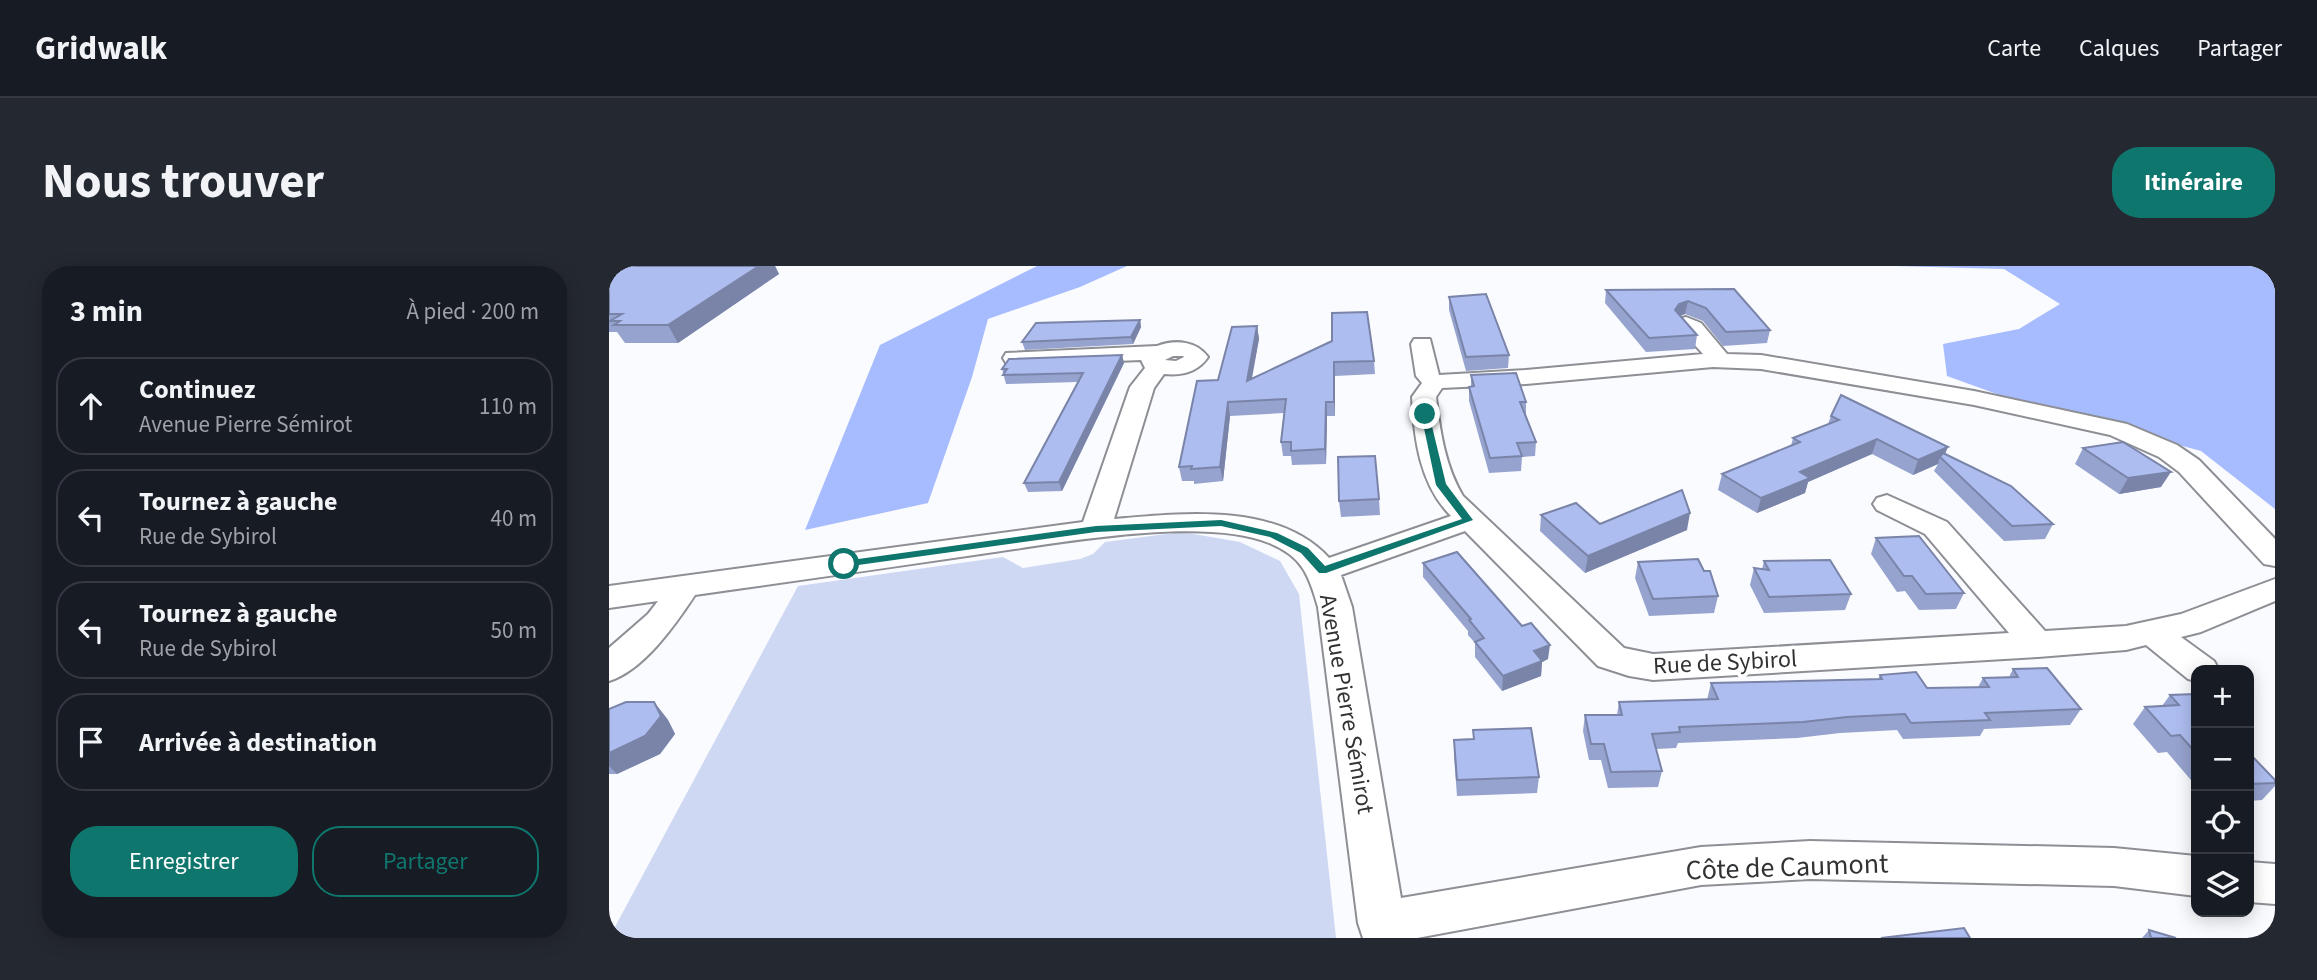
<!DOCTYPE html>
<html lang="fr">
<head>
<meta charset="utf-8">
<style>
  body { margin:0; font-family:"Source Sans 3",sans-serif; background:#242831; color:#f1f3f6 }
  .controls { position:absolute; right:21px; bottom:21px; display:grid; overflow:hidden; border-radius:14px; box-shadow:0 4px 18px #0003 }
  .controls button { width:63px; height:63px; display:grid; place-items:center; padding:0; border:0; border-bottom:2px solid #363941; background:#171b24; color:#f1f3f6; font:35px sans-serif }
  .stop { position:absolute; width:21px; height:21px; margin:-16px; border:5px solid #0f766e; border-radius:50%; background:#fff }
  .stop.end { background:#0f766e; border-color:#fff; box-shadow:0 2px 7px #0008 }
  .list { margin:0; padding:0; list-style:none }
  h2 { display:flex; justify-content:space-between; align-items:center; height:91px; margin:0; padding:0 28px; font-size:30px }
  h2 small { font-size:23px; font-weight:400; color:#9ea1a6 }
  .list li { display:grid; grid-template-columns:46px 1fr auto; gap:21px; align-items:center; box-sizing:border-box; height:98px; margin:0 14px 14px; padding:0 14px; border:2px solid #363941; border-radius:28px }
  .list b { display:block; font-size:26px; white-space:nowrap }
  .list p { margin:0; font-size:23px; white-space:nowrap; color:#9ea1a6 }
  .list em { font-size:23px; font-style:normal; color:#9ea1a6 }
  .actions { display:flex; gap:14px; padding:21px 28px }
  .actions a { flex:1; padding:16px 0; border:2px solid #0f766e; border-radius:28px; text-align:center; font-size:24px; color:#0f766e }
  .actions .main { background:#0f766e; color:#fff }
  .icon { flex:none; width:38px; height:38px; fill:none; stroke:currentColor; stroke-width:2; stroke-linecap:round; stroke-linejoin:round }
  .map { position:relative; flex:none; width:1666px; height:672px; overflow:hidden; border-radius:28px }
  header { display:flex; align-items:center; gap:42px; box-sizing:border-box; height:98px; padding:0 35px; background:#171b24; border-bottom:2px solid #363941 }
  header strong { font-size:33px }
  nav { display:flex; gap:38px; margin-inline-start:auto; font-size:24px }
  .intro { display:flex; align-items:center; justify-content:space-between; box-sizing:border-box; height:168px; padding:0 42px }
  h1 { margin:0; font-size:49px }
  .button { padding:18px 32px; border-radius:28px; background:#0f766e; color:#fff; font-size:24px; font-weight:700 }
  main { display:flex; gap:42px; padding:0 42px }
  aside { flex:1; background:#171b24; border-radius:28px; box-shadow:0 4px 18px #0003 }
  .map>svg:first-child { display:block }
  .green { fill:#cfd8f3 }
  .forest { fill:#a7bbff }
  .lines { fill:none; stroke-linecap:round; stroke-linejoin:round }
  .minor-casing { stroke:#8d8f95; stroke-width:4 }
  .minor { fill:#fff; fill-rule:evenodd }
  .wall { fill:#96a3ce }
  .shaded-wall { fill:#7a84a8 }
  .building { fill:#aebdf0; stroke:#7a84a8; stroke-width:2 }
  .route { fill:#0f766e }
  .labels { text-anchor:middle; stroke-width:7; stroke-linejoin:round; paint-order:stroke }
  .street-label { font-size:24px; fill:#313234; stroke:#fff }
  .near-street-label { font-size:28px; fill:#313234; stroke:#fff }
</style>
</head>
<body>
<header>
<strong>Gridwalk</strong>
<nav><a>Carte</a><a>Calques</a><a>Partager</a></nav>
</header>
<div class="intro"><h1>Nous trouver</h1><a class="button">Itinéraire</a></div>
<main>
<aside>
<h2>3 min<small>À pied · 200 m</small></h2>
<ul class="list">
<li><svg class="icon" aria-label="ahead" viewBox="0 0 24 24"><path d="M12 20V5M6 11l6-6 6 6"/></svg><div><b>Continuez</b><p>Avenue Pierre Sémirot</p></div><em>110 m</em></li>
<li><svg class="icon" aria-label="left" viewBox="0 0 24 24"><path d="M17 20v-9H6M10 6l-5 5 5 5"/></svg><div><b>Tournez à gauche</b><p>Rue de Sybirol</p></div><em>40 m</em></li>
<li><svg class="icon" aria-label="left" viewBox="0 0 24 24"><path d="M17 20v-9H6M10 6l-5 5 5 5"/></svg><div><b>Tournez à gauche</b><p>Rue de Sybirol</p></div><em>50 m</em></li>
<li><svg class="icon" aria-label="arrive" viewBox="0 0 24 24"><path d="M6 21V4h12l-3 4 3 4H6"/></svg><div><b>Arrivée à destination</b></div></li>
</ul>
<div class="actions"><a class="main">Enregistrer</a><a>Partager</a></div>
</aside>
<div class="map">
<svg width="1666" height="672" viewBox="0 0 1666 672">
  <rect width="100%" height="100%" fill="#fafbff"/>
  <polygon class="green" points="573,266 631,276 671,295 690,328 727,672 0,672 189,320 394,291 414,302 471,293 484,288 496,276"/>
  <g class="forest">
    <polygon points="428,0 518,0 471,21 379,53 363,111 319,237 196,264 271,79"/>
    <polygon points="1286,0 1666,0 1666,243 1592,185 1407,135 1338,110 1334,78 1410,63 1451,38 1395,3"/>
  </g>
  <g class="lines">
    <defs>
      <g id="minor">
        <path d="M 1077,51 L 1092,57 L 1118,88 L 1152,89 L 1365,125 L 1518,158 L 1568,179 L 1590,194 L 1666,273 L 1666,300 L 1655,298 L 1570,206 L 1550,191 L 1501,169 L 1365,139 L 1152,103 L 1104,101 L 917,118 L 833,122 L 827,131 C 831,165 836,200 854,230 L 1015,382 L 1044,388 L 1400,367 L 1316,268 L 1268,244 L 1264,238 L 1268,232 L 1278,229 L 1338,256 L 1436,365 L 1517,360 L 1572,348 L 1666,313 L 1666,335 L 1592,366 L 1572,371 L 1605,395 L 1610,404 L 1587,404 L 1587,415 L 1579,413 L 1537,379 L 1517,384 L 1429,391 L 1044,414 L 1020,410 L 989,400 L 856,265 L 732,309 L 743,341 L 792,632 L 1092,581 L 1201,575 L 1505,582 L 1587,590 L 1587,630 L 1505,620 L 1201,613 L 1092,619 L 808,672 L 754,672 L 749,657 L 709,341 C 700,309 693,290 660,277 C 590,249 441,279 365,289 C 272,303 179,316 86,329 C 67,358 34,405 0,415 L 0,382 L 39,348 L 49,335 L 0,342 L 0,320 L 474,256 L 521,121 L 536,102 L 532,94 L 405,99 L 397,97 L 394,92 L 397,87 L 548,80 C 566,73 588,75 599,91 C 589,106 573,110 555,108 L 545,122 L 505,253 C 573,247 669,236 720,292 L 842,250 C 811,219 805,173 803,131 L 813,117 L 807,110 L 802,78 L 805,73 L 821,73 L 830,109 L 917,104 L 1094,88 L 1066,57 L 1070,53 ZM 564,90 L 574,90 L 575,91 L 567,95 L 556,94 Z"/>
        <polygon points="1640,596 1666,598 1666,638 1640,636"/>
      </g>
    </defs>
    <use href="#minor" class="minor-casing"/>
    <use href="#minor" class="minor"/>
  </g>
  <g class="wall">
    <polygon points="0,0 166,0 170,8 69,77 16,77 8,66 0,66"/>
    <polygon points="1125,23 1161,64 1158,77 1114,80 1094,55 1076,48 1071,50 1088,69 1086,83 1037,86 996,37 997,24"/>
    <polygon points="840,31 900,89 899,102 857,105 840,44"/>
    <polygon points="531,54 532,61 524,78 416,84 413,76"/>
    <polygon points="648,60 650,73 642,113 723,75 765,95 766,108 726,110 726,150 718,150 717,198 683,199 682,190 674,190 672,176 675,147 621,150 614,215 585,218 585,215 573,215 570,201 609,114"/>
    <polygon points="513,89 515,97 453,225 419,226 415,217 469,116 397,118 393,103"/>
    <polygon points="862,109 917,136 917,149 927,176 926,190 913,191 912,205 880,207 860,135 860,121 862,121"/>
    <polygon points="1222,150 1336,188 1444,258 1436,273 1395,275 1325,205 1329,198 1304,209 1263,188 1199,216 1196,227 1148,247 1109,224 1113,208 1182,180 1184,172 1219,158"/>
    <polygon points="1474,182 1552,221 1510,228 1466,198"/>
    <polygon points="770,233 771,249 732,251 730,235"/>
    <polygon points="932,249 991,258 1078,264 976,307 931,265"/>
    <polygon points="1267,272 1355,327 1347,343 1310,344 1296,325 1288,326 1262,288"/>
    <polygon points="1155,295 1242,328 1236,344 1155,347 1141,319 1145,302 1153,303"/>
    <polygon points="1029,296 1095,305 1109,330 1105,347 1040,350 1026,312"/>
    <polygon points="814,297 939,393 933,396 932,410 893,425 866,391 866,377 859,369 859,365 814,311"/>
    <polygon points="1404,403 1472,443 1461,459 1375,463 1371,470 1294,473 1288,464 1231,467 1188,472 1069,477 1067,482 1047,483 1053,505 1049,521 999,522 992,494 980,494 974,465 976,449 1008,449 1010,436 1098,434 1102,417 1269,413 1271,409 1318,422 1369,421 1374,412 1400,411"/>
    <polygon points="1587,428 1587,520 1558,486 1549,487 1524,458 1536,441 1553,440 1561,429"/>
    <polygon points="45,436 59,454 66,468 51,488 8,508 0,508 0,443"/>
    <polygon points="864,464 930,511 928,527 848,530 845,490 845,474 864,473"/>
    <polygon points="1640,487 1666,514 1666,520 1653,534 1640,535"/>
    <polygon points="1540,664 1567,672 1533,672"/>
  </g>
  <g class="shaded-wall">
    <polygon points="150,0 166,0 170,8 69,77 59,59"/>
    <polygon points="1079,35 1076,48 1068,51 1066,44 1070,38"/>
    <polygon points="531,54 532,61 524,78 522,71"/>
    <polygon points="648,60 650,73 640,129 638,115"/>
    <polygon points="513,89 515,97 453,225 450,216"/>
    <polygon points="725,96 726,110 726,150 725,136"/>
    <polygon points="619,136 621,150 614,215 611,201"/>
    <polygon points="717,136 718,150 717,198 716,183"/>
    <polygon points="1268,173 1263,188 1199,216 1196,227 1148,247 1152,232 1191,206"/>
    <polygon points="1339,181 1334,193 1331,191 1329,198 1304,209 1309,194"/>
    <polygon points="1562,206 1552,221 1510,228 1519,212"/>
    <polygon points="1081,247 1078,264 976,307 979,290"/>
    <polygon points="941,379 939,393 933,396 932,410 893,425 894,410 925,385"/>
    <polygon points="45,436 59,454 66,468 51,488 8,508 0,500 0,487"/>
  </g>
  <g class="building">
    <polygon points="0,0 150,0 59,59 5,59 11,55 1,55 13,48 0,48"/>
    <polygon points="1125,23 1161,64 1117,66 1097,42 1079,35 1070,38 1066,44 1088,69 1040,72 997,24"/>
    <polygon points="877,28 900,89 857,91 840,31"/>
    <polygon points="758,46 765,95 725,96 725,136 717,136 716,183 682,185 682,176 672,176 677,133 619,136 611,201 582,203 583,200 570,201 588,115 609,114 623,61 648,60 638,115 723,75 723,47"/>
    <polygon points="531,54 522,71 413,76 427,57"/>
    <polygon points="513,89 450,216 415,217 474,107 394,109 398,103 393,103 400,93"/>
    <polygon points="907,107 917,136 911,136 927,176 908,177 913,190 881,192 860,121 865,120 862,109"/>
    <polygon points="1232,129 1339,181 1309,194 1268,173 1191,206 1201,212 1152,232 1113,208 1191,176 1184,172 1230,154 1222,150"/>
    <polygon points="1514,176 1562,206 1519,212 1474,182"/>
    <polygon points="1334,187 1402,220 1444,258 1403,260 1331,191"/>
    <polygon points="766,190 770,233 730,235 729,191"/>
    <polygon points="1073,224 1081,247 979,290 932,249 967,237 991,258"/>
    <polygon points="1310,270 1355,327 1317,328 1303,310 1295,310 1267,272"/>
    <polygon points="848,286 913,360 922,357 941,379 925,385 933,395 894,410 866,376 875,372 860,354 862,353 814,297"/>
    <polygon points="1089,293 1095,305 1101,305 1109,330 1044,333 1029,296"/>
    <polygon points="1221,294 1242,328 1160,331 1145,302 1160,304 1155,295"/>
    <polygon points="1438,402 1472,443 1376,447 1381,454 1302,457 1296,448 1238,451 1194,456 1070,461 1071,466 1043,468 1053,505 1002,506 995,478 982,478 976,449 1013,449 1010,436 1109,433 1102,417 1273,413 1271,409 1307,406 1318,422 1380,421 1374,412 1409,411 1404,403"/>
    <polygon points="1587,428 1587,487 1571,469 1562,470 1536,441 1570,439 1561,429"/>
    <polygon points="17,436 45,436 52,450 36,470 0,487 0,443"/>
    <polygon points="922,462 930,511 848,514 845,474 865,473 864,464"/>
    <polygon points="1640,487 1666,514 1666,517 1640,518"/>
    <polygon points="1355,662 1361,672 1272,672"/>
    <polygon points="1540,664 1567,672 1542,672"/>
  </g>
  <polygon class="route" points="816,145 820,148 837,218 864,254 717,307 710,307 692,287 661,271 612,260 487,266 235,301 230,298 235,295 487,260 612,254 668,267 699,282 716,300 853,253 827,219 812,148"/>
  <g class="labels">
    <g class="street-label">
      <text transform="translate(1116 396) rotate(-3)" y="8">Rue de Sybirol</text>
      <text transform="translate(738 438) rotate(80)" y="8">Avenue Pierre Sémirot</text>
    </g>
    <g class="near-street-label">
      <text transform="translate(1178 600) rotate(-2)" y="10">Côte de Caumont</text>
    </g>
  </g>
</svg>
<div class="controls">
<button>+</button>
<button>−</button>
<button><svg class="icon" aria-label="locate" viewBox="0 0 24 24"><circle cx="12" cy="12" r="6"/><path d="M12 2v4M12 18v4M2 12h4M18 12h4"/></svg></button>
<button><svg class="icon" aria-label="layers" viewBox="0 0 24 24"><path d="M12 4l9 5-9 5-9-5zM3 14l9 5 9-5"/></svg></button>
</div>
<div class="stop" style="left:235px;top:298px"></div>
<div class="stop end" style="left:816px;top:148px"></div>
</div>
</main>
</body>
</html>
